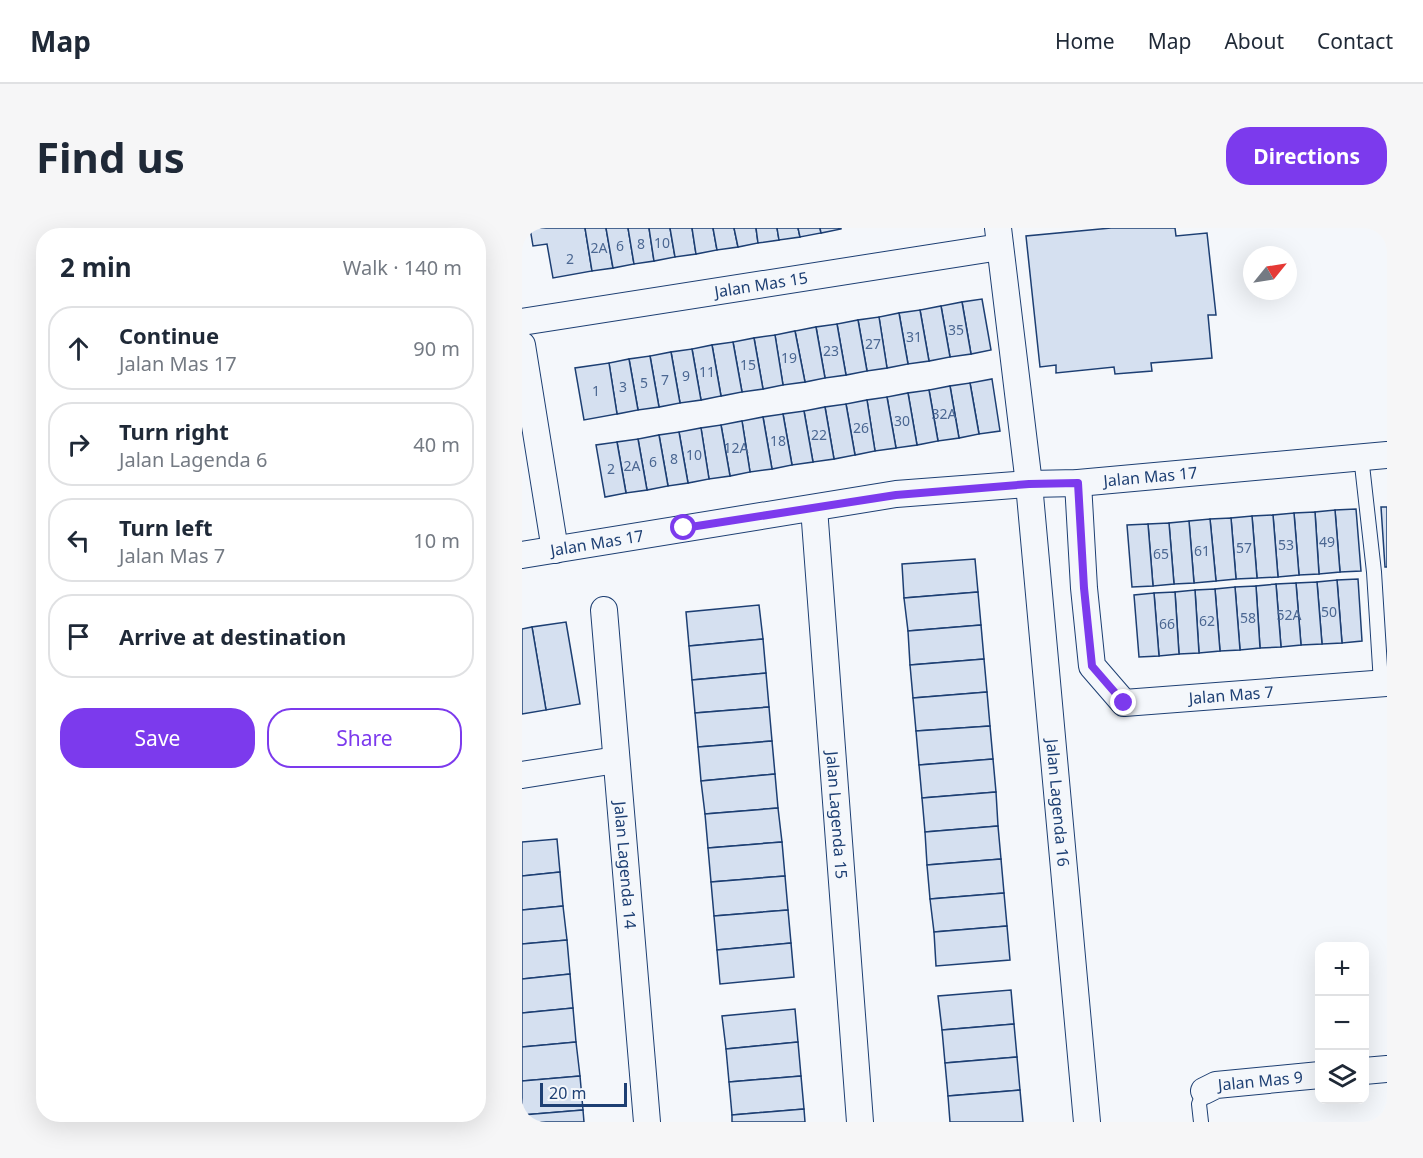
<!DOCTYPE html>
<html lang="en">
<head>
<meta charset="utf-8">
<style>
  body { margin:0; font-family:"Noto Sans",sans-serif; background:#f6f6f7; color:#1f2937 }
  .controls { position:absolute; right:18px; bottom:18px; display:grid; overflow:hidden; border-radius:12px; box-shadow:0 6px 24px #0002 }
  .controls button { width:54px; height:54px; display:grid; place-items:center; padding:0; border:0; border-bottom:2px solid #e0e1e3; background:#fff; color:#1f2937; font:30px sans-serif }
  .compass { position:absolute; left:721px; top:18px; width:54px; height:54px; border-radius:50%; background:#fff; box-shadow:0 6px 24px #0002; rotate:60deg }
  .scale { position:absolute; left:18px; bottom:15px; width:87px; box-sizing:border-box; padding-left:6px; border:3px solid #1d3f73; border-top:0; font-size:16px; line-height:21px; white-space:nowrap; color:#1d3f73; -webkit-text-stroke:4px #f4f7fb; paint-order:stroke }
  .stop { position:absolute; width:18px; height:18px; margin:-14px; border:4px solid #7c3aed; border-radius:50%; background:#fff }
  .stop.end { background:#7c3aed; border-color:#fff; box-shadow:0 2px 6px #0008 }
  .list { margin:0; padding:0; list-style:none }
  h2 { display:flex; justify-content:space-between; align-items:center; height:78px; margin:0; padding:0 24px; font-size:26px }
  h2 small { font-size:20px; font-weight:400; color:#747a83 }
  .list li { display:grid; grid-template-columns:39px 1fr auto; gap:18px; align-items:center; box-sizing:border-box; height:84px; margin:0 12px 12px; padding:0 12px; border:2px solid #e0e1e3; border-radius:24px }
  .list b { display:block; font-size:22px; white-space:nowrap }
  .list p { margin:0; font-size:20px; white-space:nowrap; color:#747a83 }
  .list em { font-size:20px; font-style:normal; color:#747a83 }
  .actions { display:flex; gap:12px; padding:18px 24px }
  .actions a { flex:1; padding:14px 0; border:2px solid #7c3aed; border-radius:24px; text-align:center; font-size:21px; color:#7c3aed }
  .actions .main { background:#7c3aed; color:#fff }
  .icon { flex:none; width:33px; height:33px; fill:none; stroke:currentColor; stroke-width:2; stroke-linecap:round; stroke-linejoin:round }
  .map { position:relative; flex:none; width:865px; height:894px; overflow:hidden; border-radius:24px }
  header { display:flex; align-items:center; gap:36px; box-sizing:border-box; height:84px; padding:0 30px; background:#fff; border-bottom:2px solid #e0e1e3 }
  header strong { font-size:28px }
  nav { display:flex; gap:33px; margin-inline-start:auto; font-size:21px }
  .intro { display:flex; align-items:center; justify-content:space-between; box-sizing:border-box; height:144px; padding:0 36px }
  h1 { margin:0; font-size:42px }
  .button { padding:15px 27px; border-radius:24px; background:#7c3aed; color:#fff; font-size:21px; font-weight:700 }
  main { display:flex; gap:36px; padding:0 36px }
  aside { flex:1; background:#fff; border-radius:24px; box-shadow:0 6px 24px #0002 }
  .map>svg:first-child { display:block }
  .building { fill:#d5e0f0; stroke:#1d3f73; stroke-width:1.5 }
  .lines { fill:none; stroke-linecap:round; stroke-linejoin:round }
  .lane-casing { stroke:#1d3f73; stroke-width:16 }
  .street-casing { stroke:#1d3f73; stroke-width:28 }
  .lane { stroke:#f4f7fb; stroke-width:14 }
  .street { stroke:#f4f7fb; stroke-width:26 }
  .route { stroke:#7c3aed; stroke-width:8 }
  .labels { text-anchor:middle; stroke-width:4.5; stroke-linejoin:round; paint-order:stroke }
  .number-label { font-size:14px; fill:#4b6792 }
  .street-label { font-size:16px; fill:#1d3f73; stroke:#f4f7fb }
</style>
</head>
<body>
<header>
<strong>Map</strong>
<nav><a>Home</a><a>Map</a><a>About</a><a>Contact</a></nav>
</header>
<div class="intro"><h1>Find us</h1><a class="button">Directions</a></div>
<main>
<aside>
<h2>2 min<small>Walk · 140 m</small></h2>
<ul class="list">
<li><svg class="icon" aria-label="ahead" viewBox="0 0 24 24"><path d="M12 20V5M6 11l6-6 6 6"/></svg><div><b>Continue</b><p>Jalan Mas 17</p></div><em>90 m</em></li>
<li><svg class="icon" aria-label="right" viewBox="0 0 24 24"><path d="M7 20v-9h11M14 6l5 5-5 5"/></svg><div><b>Turn right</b><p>Jalan Lagenda 6</p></div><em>40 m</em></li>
<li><svg class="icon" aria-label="left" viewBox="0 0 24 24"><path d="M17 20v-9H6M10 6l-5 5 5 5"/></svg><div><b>Turn left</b><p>Jalan Mas 7</p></div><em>10 m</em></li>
<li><svg class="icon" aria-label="arrive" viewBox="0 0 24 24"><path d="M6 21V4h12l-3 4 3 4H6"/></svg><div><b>Arrive at destination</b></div></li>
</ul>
<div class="actions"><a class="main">Save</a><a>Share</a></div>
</aside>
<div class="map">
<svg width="865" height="894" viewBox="0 0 865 894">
  <rect width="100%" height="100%" fill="#f4f7fb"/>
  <g class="building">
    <polygon points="8,0 63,0 70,43 31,50 25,16 11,18"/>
    <polygon points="63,0 84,0 91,40 70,43"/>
    <polygon points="84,0 106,0 112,36 91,40"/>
    <polygon points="106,0 127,0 132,33 112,36"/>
    <polygon points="127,0 148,0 153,29 132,33"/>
    <polygon points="148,0 170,0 174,26 153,29"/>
    <polygon points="170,0 191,0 195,22 174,26"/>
    <polygon points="191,0 212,0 216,19 195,22"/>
    <polygon points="212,0 234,0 236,15 216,19"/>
    <polygon points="234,0 255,0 257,12 236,15"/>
    <polygon points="255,0 276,0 278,9 257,12"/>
    <polygon points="276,0 298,0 299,5 278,9"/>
    <polygon points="298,0 319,0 319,1 299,5"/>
    <polygon points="589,0 653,0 654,8 685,5 694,87 686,87 690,130 629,135 630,143 593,146 592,139 534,145 534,137 518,139 504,8"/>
    <polygon points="460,71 469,122 449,126 440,74"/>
    <polygon points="440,74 449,126 428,129 419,78"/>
    <polygon points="419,78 428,129 407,133 398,82"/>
    <polygon points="398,82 407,133 386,136 377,85"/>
    <polygon points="377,85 386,136 365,140 357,89"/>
    <polygon points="357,89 365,140 345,143 336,92"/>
    <polygon points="336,92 345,143 324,147 315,96"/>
    <polygon points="315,96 324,147 303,150 294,99"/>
    <polygon points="294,99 303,150 283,154 273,103"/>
    <polygon points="273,103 283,154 261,157 253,107"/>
    <polygon points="253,107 261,157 241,161 232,110"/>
    <polygon points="232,110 241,161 220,164 211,114"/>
    <polygon points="211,114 220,164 199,168 190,117"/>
    <polygon points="190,117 199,168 179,172 170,121"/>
    <polygon points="170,121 179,172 158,175 149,124"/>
    <polygon points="149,124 158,175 137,179 128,128"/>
    <polygon points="128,128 137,179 116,182 107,131"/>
    <polygon points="107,131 116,182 95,186 87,135"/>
    <polygon points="87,135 95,186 62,192 53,140"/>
    <polygon points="470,151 478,203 457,206 448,155"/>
    <polygon points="448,155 457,206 437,210 428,158"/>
    <polygon points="428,158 437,210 416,213 407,162"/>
    <polygon points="407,162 416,213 395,217 386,165"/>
    <polygon points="386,165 395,217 374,220 365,169"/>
    <polygon points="365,169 374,220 353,223 345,172"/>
    <polygon points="345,172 353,223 333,227 324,176"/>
    <polygon points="324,176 333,227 312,231 303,179"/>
    <polygon points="303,179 312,231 291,234 282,183"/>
    <polygon points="282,183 291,234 270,237 261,186"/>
    <polygon points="261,186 270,237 250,241 241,189"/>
    <polygon points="241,189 250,241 228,244 220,193"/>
    <polygon points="220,193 228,244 208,248 199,197"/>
    <polygon points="199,197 208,248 187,251 179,200"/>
    <polygon points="179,200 187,251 166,255 157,204"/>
    <polygon points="157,204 166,255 146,258 137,207"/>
    <polygon points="137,207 146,258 125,262 116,211"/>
    <polygon points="116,211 125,262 104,265 95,214"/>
    <polygon points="95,214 104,265 83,269 74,217"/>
    <polygon points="859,279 865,279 865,339 863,339"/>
    <polygon points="834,281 839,343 818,344 813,282"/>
    <polygon points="813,282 818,344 797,346 793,284"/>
    <polygon points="793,284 797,346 777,347 772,285"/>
    <polygon points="772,285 777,347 756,349 751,287"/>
    <polygon points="751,287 756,349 735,350 730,288"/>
    <polygon points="730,288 735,350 714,351 709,290"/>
    <polygon points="709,290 714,351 694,353 688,291"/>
    <polygon points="688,291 694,353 672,355 667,293"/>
    <polygon points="667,293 672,355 652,356 647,295"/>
    <polygon points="647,295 652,356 631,358 626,296"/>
    <polygon points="626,296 631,358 610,359 605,297"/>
    <polygon points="453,331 456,364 382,370 380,336"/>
    <polygon points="836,351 840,413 820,415 815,352"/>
    <polygon points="815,352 820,415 800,416 795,354"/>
    <polygon points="795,354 800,416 779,417 774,355"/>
    <polygon points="774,355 779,417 759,419 754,356"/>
    <polygon points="754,356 759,419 738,420 734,358"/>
    <polygon points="734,358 738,420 718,422 713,359"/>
    <polygon points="713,359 718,422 698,423 693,361"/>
    <polygon points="693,361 698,423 677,425 673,362"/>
    <polygon points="673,362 677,425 657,426 653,364"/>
    <polygon points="456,364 459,397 386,403 382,370"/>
    <polygon points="653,364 657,426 637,428 632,365"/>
    <polygon points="632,365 637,428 617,429 612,367"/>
    <polygon points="237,377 241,411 167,418 164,384"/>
    <polygon points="44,394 58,476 24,482 10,399"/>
    <polygon points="459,397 462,431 388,437 386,403"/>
    <polygon points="10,399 24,482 0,486 0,401"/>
    <polygon points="241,411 244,445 170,452 167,418"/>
    <polygon points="462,431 465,464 391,470 388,437"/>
    <polygon points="244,445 247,479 173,485 170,452"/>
    <polygon points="465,464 468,498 394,503 391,470"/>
    <polygon points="247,479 250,513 176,519 173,485"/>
    <polygon points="468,498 471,531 397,537 394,503"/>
    <polygon points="250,513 253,546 179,553 176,519"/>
    <polygon points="471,531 474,564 400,570 397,537"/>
    <polygon points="253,546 256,580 183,586 179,553"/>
    <polygon points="474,564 476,598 403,604 400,570"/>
    <polygon points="256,580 260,614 186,620 183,586"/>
    <polygon points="476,598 479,631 405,637 403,604"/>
    <polygon points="35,611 38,644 0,648 0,614"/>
    <polygon points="260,614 263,648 189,654 186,620"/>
    <polygon points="479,631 482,665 408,671 405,637"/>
    <polygon points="38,644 41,678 0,682 0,648"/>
    <polygon points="263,648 266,682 192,688 189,654"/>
    <polygon points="482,665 485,698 412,704 408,671"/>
    <polygon points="41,678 45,712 0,716 0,682"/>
    <polygon points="266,682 269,715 195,722 192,688"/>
    <polygon points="485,698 488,732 414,738 412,704"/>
    <polygon points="45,712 48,746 0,751 0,716"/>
    <polygon points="269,715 272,749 198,756 195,722"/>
    <polygon points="48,746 51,780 0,785 0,751"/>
    <polygon points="489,762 492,796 420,802 416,768"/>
    <polygon points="51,780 54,814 0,819 0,785"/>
    <polygon points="273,781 276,814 204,821 200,788"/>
    <polygon points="492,796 495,829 423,835 420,802"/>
    <polygon points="54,814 58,848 0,853 0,819"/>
    <polygon points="276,814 279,848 207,854 204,821"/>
    <polygon points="495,829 498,862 426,868 423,835"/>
    <polygon points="58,848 61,882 0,887 0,853"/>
    <polygon points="279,848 282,881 210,887 207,854"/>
    <polygon points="498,862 501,894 428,894 426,868"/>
    <polygon points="282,881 283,894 210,894 210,887"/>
    <polygon points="61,882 62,894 0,894 0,887"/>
  </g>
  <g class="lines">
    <defs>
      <g id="lane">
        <polyline points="839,228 852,344 859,455"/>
        <polyline points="679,894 677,876 682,863"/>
      </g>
      <g id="street">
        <path id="s1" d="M 476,0 L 507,256 L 565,894"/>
        <path id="s2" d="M 0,94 L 478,19"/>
        <polyline points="0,117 33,322"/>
        <path id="s3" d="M 556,255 L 562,360 L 570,438 L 602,475 L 865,455"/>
        <path id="s4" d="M 292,280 L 338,894"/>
        <path id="s5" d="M 0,327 L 374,266 L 507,256 L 556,255 L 865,227"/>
        <path id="s6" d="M 82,382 L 125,894"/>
        <polyline points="0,547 94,532"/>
        <polyline points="842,843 865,841"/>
        <path id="s7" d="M 682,863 L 694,857 L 798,847"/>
      </g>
    </defs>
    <use href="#lane" class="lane-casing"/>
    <use href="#street" class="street-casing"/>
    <use href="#lane" class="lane"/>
    <use href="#street" class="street"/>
  </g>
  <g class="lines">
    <polyline class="route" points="162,300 374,267 507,256 556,255 562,360 570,438 602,475"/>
  </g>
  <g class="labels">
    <g class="number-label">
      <text x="140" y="20">10</text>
      <text x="119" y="21">8</text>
      <text x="98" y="23">6</text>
      <text x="77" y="25">2A</text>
      <text x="48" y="36">2</text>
      <text x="434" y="107">35</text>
      <text x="392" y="114">31</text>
      <text x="351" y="121">27</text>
      <text x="309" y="128">23</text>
      <text x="267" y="135">19</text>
      <text x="226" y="142">15</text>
      <text x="185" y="149">11</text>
      <text x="164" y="153">9</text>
      <text x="143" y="157">7</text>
      <text x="122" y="160">5</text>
      <text x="101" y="164">3</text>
      <text x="74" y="168">1</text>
      <text x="422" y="191">32A</text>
      <text x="380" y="198">30</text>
      <text x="339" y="205">26</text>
      <text x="297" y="212">22</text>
      <text x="256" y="218">18</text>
      <text x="214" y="225">12A</text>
      <text x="172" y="232">10</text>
      <text x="152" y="236">8</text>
      <text x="131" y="239">6</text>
      <text x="110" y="243">2A</text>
      <text x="89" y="246">2</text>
      <text x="805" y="319">49</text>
      <text x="764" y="322">53</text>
      <text x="722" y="325">57</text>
      <text x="680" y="328">61</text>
      <text x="639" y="331">65</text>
      <text x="807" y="389">50</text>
      <text x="767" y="392">52A</text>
      <text x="726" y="395">58</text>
      <text x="685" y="398">62</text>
      <text x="645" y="401">66</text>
    </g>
    <g class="street-label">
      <text dy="6" stroke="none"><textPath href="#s2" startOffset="242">Jalan Mas 15</textPath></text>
      <text dy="6" stroke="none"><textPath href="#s5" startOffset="634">Jalan Mas 17</textPath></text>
      <text dy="6" stroke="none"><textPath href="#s5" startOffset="76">Jalan Mas 17</textPath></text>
      <text dy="6" stroke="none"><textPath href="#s3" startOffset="340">Jalan Mas 7</textPath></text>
      <text dy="6" stroke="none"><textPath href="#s1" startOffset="578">Jalan Lagenda 16</textPath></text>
      <text dy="6" stroke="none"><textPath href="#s4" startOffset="308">Jalan Lagenda 15</textPath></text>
      <text dy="6" stroke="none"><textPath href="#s6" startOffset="256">Jalan Lagenda 14</textPath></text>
      <text dy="6" stroke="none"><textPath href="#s7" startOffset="58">Jalan Mas 9</textPath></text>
    </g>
  </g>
</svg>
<div class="controls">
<button>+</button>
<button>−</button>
<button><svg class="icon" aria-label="layers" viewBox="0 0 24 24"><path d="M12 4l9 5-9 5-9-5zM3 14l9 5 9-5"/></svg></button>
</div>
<svg class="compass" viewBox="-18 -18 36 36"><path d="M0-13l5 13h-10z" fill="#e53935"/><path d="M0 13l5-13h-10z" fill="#747a83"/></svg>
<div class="scale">20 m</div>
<div class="stop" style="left:162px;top:300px"></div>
<div class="stop end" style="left:602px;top:475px"></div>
</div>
</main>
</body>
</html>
